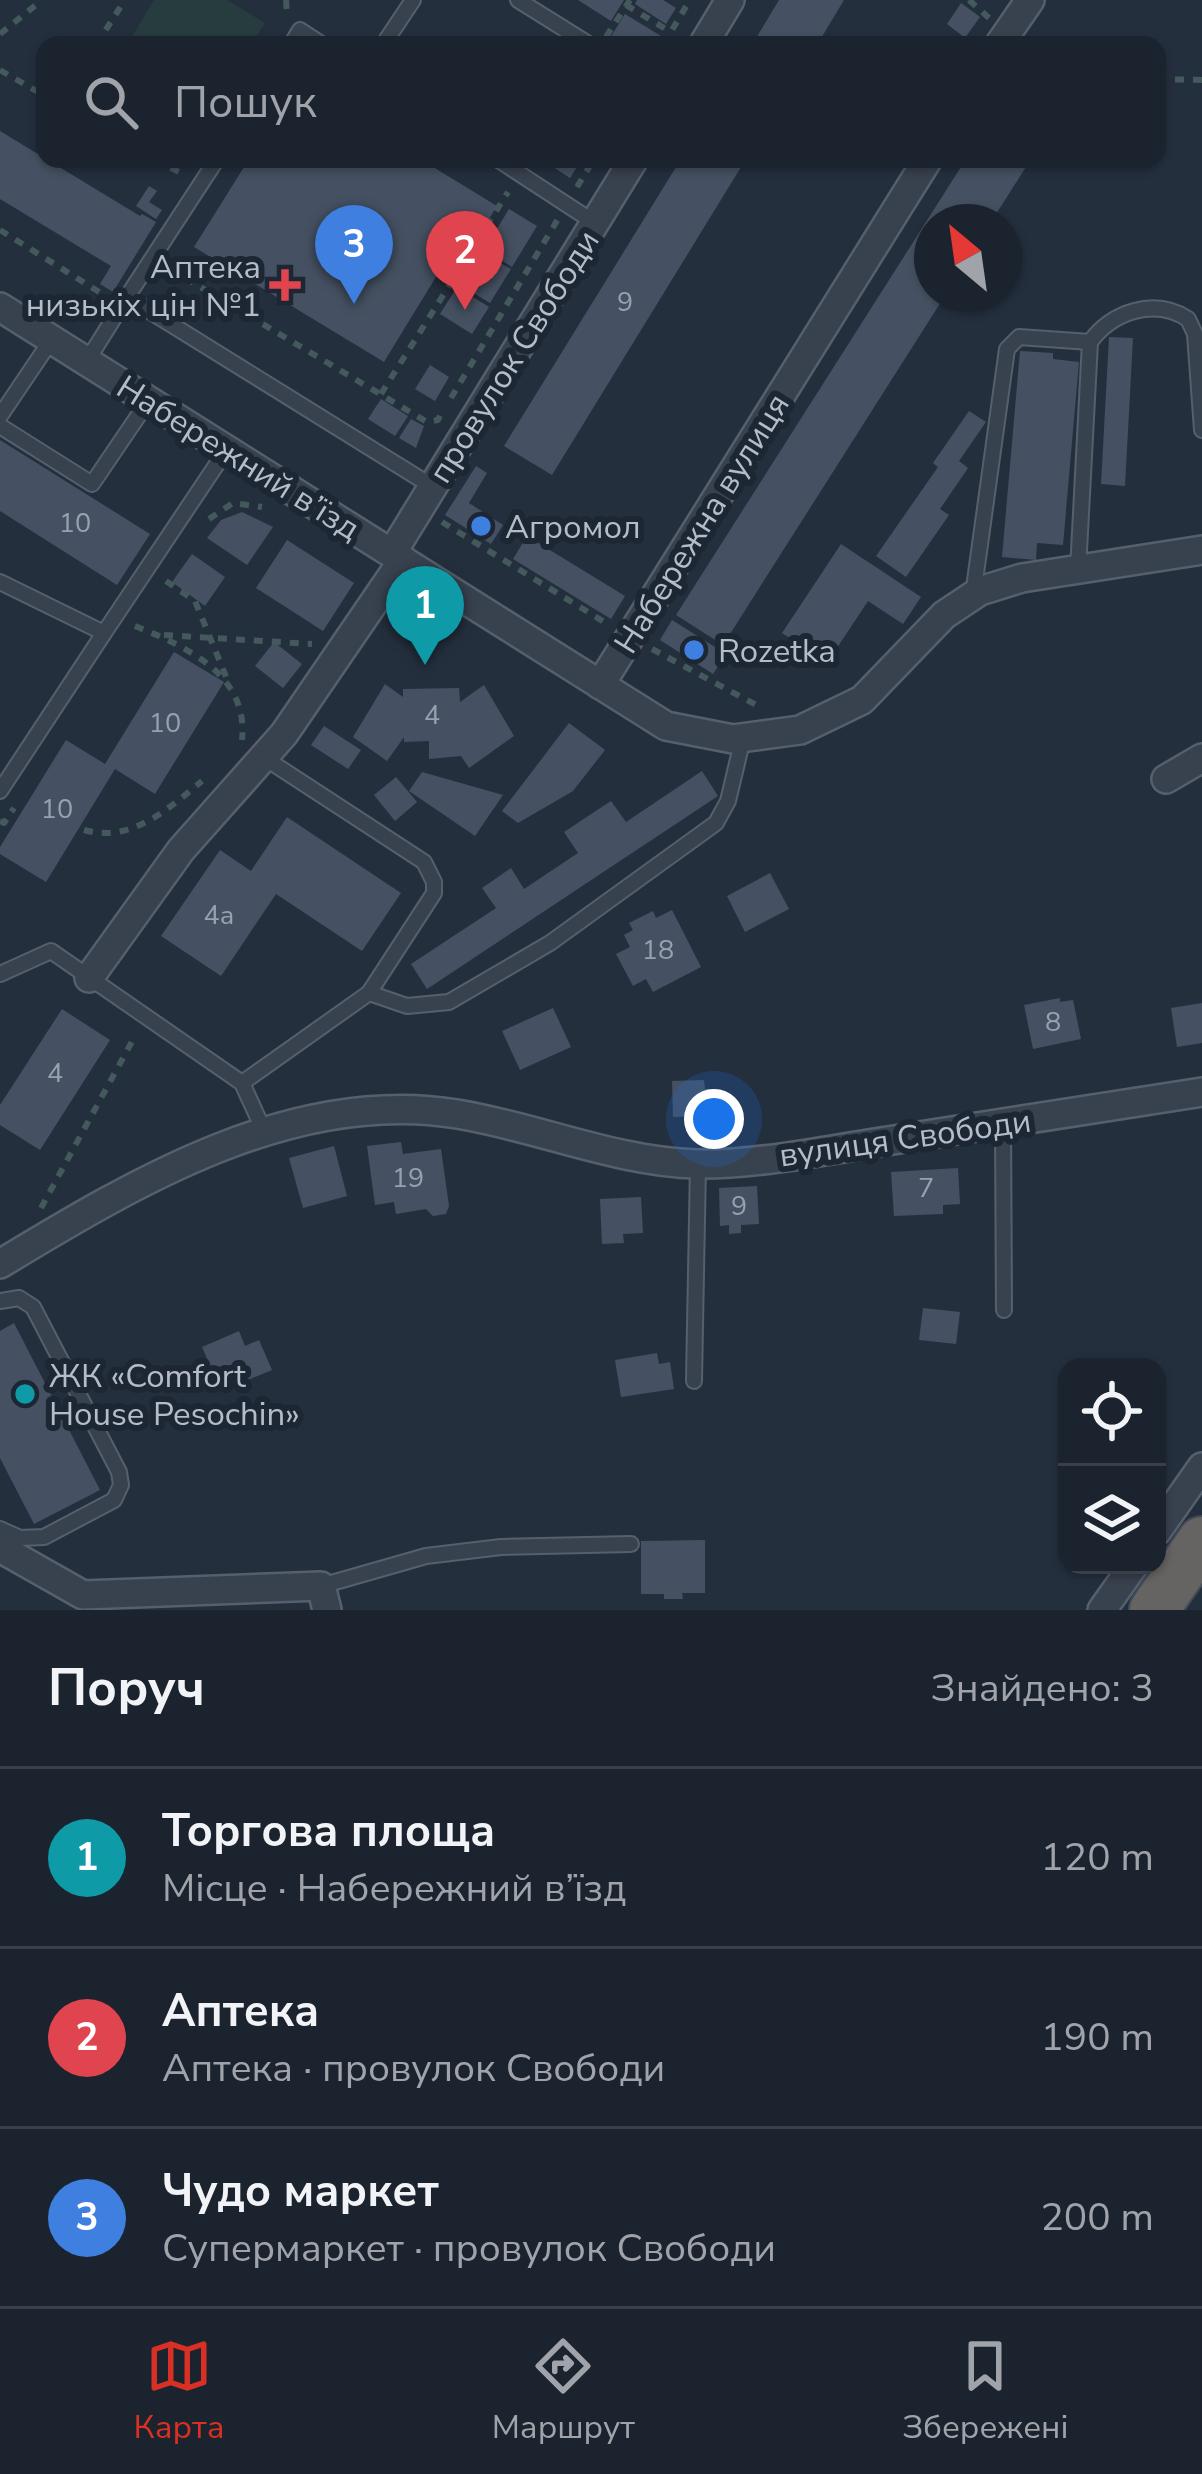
<!DOCTYPE html>
<html lang="uk">
<head>
<meta charset="utf-8">
<style>
  body { margin:0; font-family:"Nunito Sans",sans-serif; background:#242b36; color:#f1f3f6 }
  .controls { position:absolute; right:36px; bottom:36px; display:grid; overflow:hidden; border-radius:24px; box-shadow:0 3px 9px #0004 }
  .controls button { width:108px; height:108px; display:grid; place-items:center; padding:0; border:0; border-bottom:3px solid #39404a; background:#1b232e; color:#f1f3f6; font:60px sans-serif }
  .compass { position:absolute; left:914px; top:204px; width:108px; height:108px; border-radius:50%; background:#1b232e; box-shadow:0 3px 9px #0004; rotate:331deg }
  .you { position:absolute; left:714px; top:1119px; width:42px; height:42px; margin:-30px; border:9px solid #fff; border-radius:50%; background:#1a73e8; box-shadow:0 0 0 18px #1a73e833 }
  .badge { display:grid; place-items:center; width:78px; height:78px; border-radius:50%; background:#d93025; color:#fff; font-size:39px; font-weight:700 }
  .pin { position:absolute; translate:-50% -99px; filter:drop-shadow(0 3px 6px #0008) }
  .pin::after { content:''; position:absolute; top:63px; width:42px; height:36px; background:inherit; clip-path:polygon(0 0,100% 0,50% 100%) }
  .list { margin:0; padding:0; list-style:none }
  h2 { display:flex; justify-content:space-between; align-items:center; height:156px; margin:0; padding:0 48px; font-size:51px }
  h2 small { font-size:39px; font-weight:400; color:#a0a4aa }
  .list li { display:grid; grid-template-columns:78px 1fr auto; gap:36px; align-items:center; box-sizing:border-box; height:180px; padding:0 48px; border-top:3px solid #39404a }
  .list b { display:block; font-size:45px; white-space:nowrap }
  .list p { margin:0; font-size:39px; white-space:nowrap; color:#a0a4aa }
  .list em { font-size:39px; font-style:normal; color:#a0a4aa }
  .icon { flex:none; width:66px; height:66px; fill:none; stroke:currentColor; stroke-width:2; stroke-linecap:round; stroke-linejoin:round }
  .map { position:relative; flex:none; width:1202px; height:1610px; overflow:hidden }
  .search { position:absolute; background:#1b232e; box-shadow:0 3px 9px #0004; left:36px; right:36px; top:36px; height:132px; display:flex; align-items:center; gap:30px; box-sizing:border-box; padding:0 42px; border-radius:24px; color:#a0a4aa; font-size:45px }
  .sheet { height:696px; background:#1b232e }
  nav { display:flex; justify-content:space-around; align-items:center; box-sizing:border-box; height:168px; border-top:3px solid #39404a; background:#1b232e; font-size:33px; color:#a0a4aa }
  nav a { display:grid; justify-items:center; gap:6px }
  nav .on { color:#d93025 }
  .map>svg:first-child { display:block }
  .green { fill:#263c3f }
  .building { fill:#455162 }
  .lines { fill:none; stroke-linecap:round; stroke-linejoin:round }
  .service-casing { stroke:#565f6c; stroke-width:18 }
  .minor-casing { stroke:#565f6c; stroke-width:32 }
  .trunk-casing { stroke:#434c59; stroke-width:52 }
  .path { stroke:#44595c; stroke-width:6; stroke-dasharray:9 9; stroke-linecap:butt }
  .service { stroke:#38414e; stroke-width:14 }
  .minor { stroke:#38414e; stroke-width:27 }
  .trunk { stroke:#656462; stroke-width:48 }
  .health-dot { fill:#e0444e; stroke:#1d2633; stroke-width:4.5 }
  .shop-dot { fill:#3f7fe0; stroke:#1d2633; stroke-width:4.5 }
  .culture-dot { fill:#0f9aa8; stroke:#1d2633; stroke-width:4.5 }
  .labels { text-anchor:middle; stroke-width:12; stroke-linejoin:round; paint-order:stroke }
  .number-label { font-size:27px; fill:#98a1af }
  .poi-label { font-size:33px; fill:#b4bcc9; stroke:#1d2633; text-anchor:start }
  .street-label { font-size:33px; fill:#b4bcc9; stroke:#1d2633 }
</style>
</head>
<body>
<div class="map">
<svg width="1202" height="1610" viewBox="0 0 1202 1610">
  <rect width="100%" height="100%" fill="#242f3e"/>
  <polygon class="green" points="154,0 227,0 265,23 251,45 127,45"/>
  <g class="building">
    <polygon points="578,0 624,0 611,21"/>
    <polygon points="637,0 663,0 676,8 666,24 635,4"/>
    <polygon points="779,0 844,0 817,45 752,45"/>
    <polygon points="961,3 980,17 965,38 947,24"/>
    <polygon points="625,14 661,36 656,45 607,43"/>
    <polygon points="0,131 140,216 142,214 156,222 113,292 100,284 111,266 0,199"/>
    <polygon points="249,159 420,159 497,206 477,239 464,231 384,362 194,247"/>
    <polygon points="550,159 582,159 570,178 547,163"/>
    <polygon points="681,159 746,159 552,475 504,446"/>
    <polygon points="966,159 1031,159 991,222 932,222 932,294 946,294 723,645 676,615"/>
    <polygon points="149,186 157,191 149,202 162,210 156,219 136,206"/>
    <polygon points="509,209 537,226 512,267 484,250"/>
    <polygon points="480,251 511,269 490,303 460,285"/>
    <polygon points="457,287 489,307 472,334 440,314"/>
    <polygon points="1109,337 1133,338 1125,486 1101,484"/>
    <polygon points="1020,351 1053,353 1053,359 1079,362 1063,545 1037,543 1036,560 1002,557"/>
    <polygon points="430,365 449,377 435,401 415,389"/>
    <polygon points="381,399 408,416 395,436 368,419"/>
    <polygon points="969,411 986,422 959,461 968,468 940,509 949,515 906,577 876,556 938,467 933,463"/>
    <polygon points="411,419 424,426 416,448 399,438"/>
    <polygon points="0,440 150,534 117,585 0,511"/>
    <polygon points="476,466 487,473 469,503 503,525 491,544 445,515"/>
    <polygon points="242,512 273,527 247,565 207,538 221,520"/>
    <polygon points="527,536 625,596 611,619 513,559"/>
    <polygon points="287,540 354,583 323,631 256,588"/>
    <polygon points="841,544 921,597 903,624 868,601 827,663 782,633"/>
    <polygon points="192,554 225,577 205,606 172,582"/>
    <polygon points="672,620 726,654 713,674 660,640"/>
    <polygon points="274,642 302,664 283,688 255,666"/>
    <polygon points="174,652 224,682 155,794 115,769 46,882 0,854 0,847 66,740 105,764"/>
    <polygon points="385,684 403,697 403,689 459,688 460,702 484,685 514,736 469,768 461,756 429,759 429,741 404,742 404,737 387,761 353,737"/>
    <polygon points="569,723 605,750 573,791 518,823 502,811"/>
    <polygon points="324,726 361,750 348,769 311,745"/>
    <polygon points="702,771 718,796 427,989 411,964 496,908 482,888 511,868 524,889 578,853 564,832 611,801 626,822"/>
    <polygon points="422,772 503,795 475,836 409,791"/>
    <polygon points="396,777 417,802 395,821 374,795"/>
    <polygon points="287,817 401,893 362,951 276,894 221,976 161,936 220,850 251,871"/>
    <polygon points="770,873 789,909 745,932 727,896"/>
    <polygon points="672,910 701,967 653,992 646,979 633,986 616,954 630,947 624,935 633,930 629,923 653,911 656,918"/>
    <polygon points="1060,998 1060,1002 1073,1000 1081,1039 1033,1049 1024,1005"/>
    <polygon points="1202,1003 1202,1043 1177,1047 1171,1008"/>
    <polygon points="553,1008 571,1047 520,1070 502,1031"/>
    <polygon points="62,1009 110,1040 40,1150 0,1125 0,1105"/>
    <polygon points="704,1080 705,1089 713,1089 713,1100 705,1100 705,1116 673,1117 672,1081"/>
    <polygon points="401,1142 403,1154 441,1149 449,1206 446,1214 433,1216 426,1209 396,1214 394,1202 375,1205 367,1146"/>
    <polygon points="334,1146 347,1196 303,1208 289,1158"/>
    <polygon points="958,1168 960,1204 943,1205 943,1214 894,1216 891,1172"/>
    <polygon points="757,1186 759,1224 741,1225 741,1233 729,1234 729,1225 720,1226 719,1188"/>
    <polygon points="641,1197 643,1233 623,1234 624,1243 602,1244 600,1199"/>
    <polygon points="923,1308 960,1312 956,1344 919,1340"/>
    <polygon points="14,1323 100,1490 34,1524 0,1458 0,1331"/>
    <polygon points="239,1331 245,1346 259,1340 272,1370 221,1391 202,1347"/>
    <polygon points="657,1353 659,1364 670,1362 674,1389 621,1397 615,1360"/>
    <polygon points="705,1540 705,1593 682,1593 683,1599 664,1599 664,1594 641,1594 641,1541"/>
  </g>
  <g class="lines">
    <defs>
      <g id="service">
        <polyline points="518,0 590,45"/>
        <polyline points="291,45 300,30 323,45"/>
        <polyline points="383,45 413,0"/>
        <polyline points="217,159 127,297 433,487"/>
        <polyline points="497,159 595,223"/>
        <polyline points="87,361 127,297"/>
        <polyline points="0,416 52,339"/>
        <polyline points="0,426 92,484 149,400"/>
        <path d="M 1078,570 L 1090,342 C 1112,312 1154,297 1188,319 L 1195,334 L 1202,430"/>
        <polyline points="0,582 104,633 227,449"/>
        <polyline points="973,595 1007,349 1019,337 1090,342"/>
        <polyline points="263,757 424,862 434,882 434,893 369,993"/>
        <polyline points="0,791 104,633"/>
        <polyline points="0,974 51,951 242,1083 264,1131"/>
        <polyline points="242,1083 369,993 407,1006 449,1002 550,943 716,823 728,801 743,738"/>
        <polyline points="1003,1123 1004,1310"/>
        <polyline points="0,1301 19,1298 33,1307 119,1472 121,1485 114,1500 44,1537 20,1538 0,1529"/>
        <polyline points="694,1381 698,1164"/>
        <polyline points="321,1586 426,1556 501,1547 631,1544"/>
      </g>
      <g id="minor">
        <polyline points="703,45 730,0"/>
        <polyline points="999,45 1030,0"/>
        <polyline points="0,307 666,726 733,739 800,730 862,700 944,615 980,591 1022,578 1202,550"/>
        <polyline points="392,553 634,159"/>
        <polyline points="600,685 928,159"/>
        <polyline points="1166,779 1202,758"/>
        <polyline points="89,978 181,850 284,734 403,560"/>
        <path d="M 0,1264 C 134,1183 293,1087 457,1114 C 537,1127 616,1162 697,1164 C 757,1165 827,1150 887,1141 C 992,1124 1097,1108 1202,1092"/>
        <polyline points="1157,1531 1202,1467"/>
        <polyline points="0,1548 83,1595 321,1586 327,1610"/>
        <polyline points="1102,1610 1134,1565"/>
      </g>
      <polyline id="trunk" points="1154,1610 1202,1541"/>
    </defs>
    <use href="#service" class="service-casing"/>
    <use href="#minor" class="minor-casing"/>
    <use href="#trunk" class="trunk-casing"/>
    <g class="path">
      <polyline points="286,0 287,16"/>
      <polyline points="969,0 989,18"/>
      <polyline points="626,5 669,31"/>
      <polyline points="0,34 42,0"/>
      <polyline points="606,37 630,0"/>
      <polyline points="96,45 125,0"/>
      <polyline points="663,45 690,0"/>
      <polyline points="0,70 45,96"/>
      <polyline points="1157,79 1202,80"/>
      <polyline points="155,159 186,176"/>
      <polyline points="577,187 594,159"/>
      <polyline points="0,230 104,295"/>
      <polyline points="175,264 182,276 427,422 438,420 441,414"/>
      <polyline points="381,394 508,192"/>
      <polyline points="451,398 558,219"/>
      <polyline points="209,519 233,503 262,507"/>
      <polyline points="442,522 609,625"/>
      <polyline points="166,581 195,601 227,679"/>
      <path d="M 135,626 C 187,647 249,675 242,740"/>
      <polyline points="164,635 312,644"/>
      <polyline points="652,649 762,708"/>
      <polyline points="0,821 4,823 14,808"/>
      <path d="M 84,830 C 131,843 167,810 202,781"/>
      <polyline points="41,1208 135,1036"/>
    </g>
    <use href="#service" class="service"/>
    <use href="#minor" class="minor"/>
    <use href="#trunk" class="trunk"/>
  </g>
  <path class="health-dot" d="M279 267h12v12h12v12h-12v12h-12v-12h-12v-12h12z"/>
  <g class="shop-dot">
    <circle cx="481" cy="526" r="12"/>
    <circle cx="694" cy="650" r="12"/>
  </g>
  <circle class="culture-dot" cx="25" cy="1394" r="12"/>
  <g class="labels">
    <g class="number-label">
      <text x="625" y="311">9</text>
      <text x="75" y="532">10</text>
      <text x="432" y="724">4</text>
      <text x="165" y="732">10</text>
      <text x="57" y="818">10</text>
      <text x="219" y="924">4а</text>
      <text x="658" y="959">18</text>
      <text x="1053" y="1031">8</text>
      <text x="55" y="1082">4</text>
      <text x="408" y="1187">19</text>
      <text x="926" y="1197">7</text>
      <text x="739" y="1215">9</text>
    </g>
    <g class="poi-label">
      <text x="261" y="278" text-anchor="end">Аптека<tspan x="261" dy="38">низькіх цін №1</tspan></text>
      <text x="505" y="538">Агромол</text>
      <text x="718" y="662">Rozetka</text>
      <text x="49" y="1387">ЖК «Comfort<tspan x="49" dy="38">House Pesochin»</tspan></text>
    </g>
    <g class="street-label">
      <text transform="translate(513 356) rotate(-58)" y="12">провулок Свободи</text>
      <text transform="translate(239 457) rotate(32)" y="12">Набережний в’їзд</text>
      <text transform="translate(701 523) rotate(-58)" y="12">Набережна вулиця</text>
      <text transform="translate(905 1137) rotate(-8)" y="12">вулиця Свободи</text>
    </g>
  </g>
</svg>
<div class="controls">
<button><svg class="icon" aria-label="locate" viewBox="0 0 24 24"><circle cx="12" cy="12" r="6"/><path d="M12 2v4M12 18v4M2 12h4M18 12h4"/></svg></button>
<button><svg class="icon" aria-label="layers" viewBox="0 0 24 24"><path d="M12 4l9 5-9 5-9-5zM3 14l9 5 9-5"/></svg></button>
</div>
<svg class="compass" viewBox="-18 -18 36 36"><path d="M0-13l5 13h-10z" fill="#e53935"/><path d="M0 13l5-13h-10z" fill="#a0a4aa"/></svg>
<div class="you"></div>
<div class="pin badge" style="left:425px;top:665px;background:#0f9aa8">1</div>
<div class="pin badge" style="left:465px;top:310px;background:#e0444e">2</div>
<div class="pin badge" style="left:354px;top:304px;background:#3f7fe0">3</div>
<div class="search"><svg class="icon" aria-label="search" viewBox="0 0 24 24"><circle cx="10" cy="10" r="6"/><path d="M15 15l6 6"/></svg>Пошук</div>
</div>
<section class="sheet">
<h2>Поруч<small>Знайдено: 3</small></h2>
<ul class="list">
<li><span class="badge" style="background:#0f9aa8">1</span><div><b>Торгова площа</b><p>Місце · Набережний в’їзд</p></div><em>120 m</em></li>
<li><span class="badge" style="background:#e0444e">2</span><div><b>Аптека</b><p>Аптека · провулок Свободи</p></div><em>190 m</em></li>
<li><span class="badge" style="background:#3f7fe0">3</span><div><b>Чудо маркет</b><p>Супермаркет · провулок Свободи</p></div><em>200 m</em></li>
</ul>
</section>
<nav>
<a class="on"><svg class="icon" aria-label="map" viewBox="0 0 24 24"><path d="M3 6l6-2 6 2 6-2v14l-6 2-6-2-6 2zM9 4v14M15 6v14"/></svg>Карта</a>
<a><svg class="icon" aria-label="directions" viewBox="0 0 24 24"><path d="M12 3l9 9-9 9-9-9zM9 14v-3h6M13 9l2 2-2 2"/></svg>Маршрут</a>
<a><svg class="icon" aria-label="saved" viewBox="0 0 24 24"><path d="M7 4h10v16l-5-4-5 4z"/></svg>Збережені</a>
</nav>
</body>
</html>
